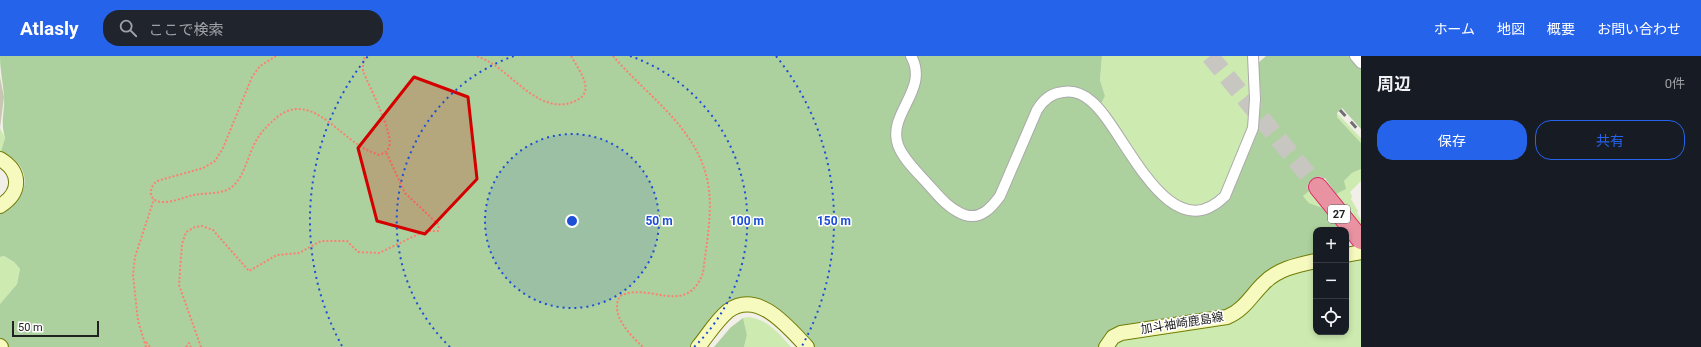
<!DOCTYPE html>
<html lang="ja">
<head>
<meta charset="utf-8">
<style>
  body { margin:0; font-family:Roboto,"Noto Sans JP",sans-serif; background:#20242c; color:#f1f3f6 }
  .controls { position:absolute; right:12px; bottom:12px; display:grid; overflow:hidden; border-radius:8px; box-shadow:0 2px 6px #0003 }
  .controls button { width:36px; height:36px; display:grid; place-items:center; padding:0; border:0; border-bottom:1px solid #363941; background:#171b24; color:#f1f3f6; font:20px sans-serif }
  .scale { position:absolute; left:12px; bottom:10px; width:87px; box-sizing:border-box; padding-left:4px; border:2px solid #222; border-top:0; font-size:11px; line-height:14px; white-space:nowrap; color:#222; -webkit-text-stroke:3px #fff; paint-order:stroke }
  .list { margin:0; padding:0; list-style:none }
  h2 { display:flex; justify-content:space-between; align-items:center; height:52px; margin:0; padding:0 16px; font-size:17px }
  h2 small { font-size:13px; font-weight:400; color:#9ea1a6 }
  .actions { display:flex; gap:8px; padding:12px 16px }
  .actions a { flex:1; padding:9px 0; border:1px solid #2563eb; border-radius:16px; text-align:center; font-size:14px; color:#2563eb }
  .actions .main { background:#2563eb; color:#fff }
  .icon { flex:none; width:22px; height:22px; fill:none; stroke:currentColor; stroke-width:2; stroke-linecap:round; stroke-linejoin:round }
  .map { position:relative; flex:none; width:1361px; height:291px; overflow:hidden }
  header { display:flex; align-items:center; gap:24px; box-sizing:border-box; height:56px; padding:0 20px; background:#2563eb; color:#fff }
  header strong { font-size:19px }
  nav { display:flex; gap:22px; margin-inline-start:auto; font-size:14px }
  .search { width:280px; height:36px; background:#20242c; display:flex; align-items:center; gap:10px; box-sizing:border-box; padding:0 14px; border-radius:16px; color:#9ea1a6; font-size:15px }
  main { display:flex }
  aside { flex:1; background:#171b24 }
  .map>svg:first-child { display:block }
  .construction { fill:#c7c7b4 }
  .grass { fill:#cdebb0 }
  .forest { fill:#add19e }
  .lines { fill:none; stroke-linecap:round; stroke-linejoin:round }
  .highway-tunnel { stroke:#c8c6c1; stroke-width:18; stroke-dasharray:18 9; stroke-linecap:butt }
  .street-casing { stroke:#a9a9a9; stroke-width:12 }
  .secondary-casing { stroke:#707d05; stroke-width:16 }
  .highway-casing { stroke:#dc2a67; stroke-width:20 }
  .path { stroke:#fa8072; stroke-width:2; stroke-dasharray:2 2; stroke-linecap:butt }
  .street { stroke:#fff; stroke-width:10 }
  .secondary { stroke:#f7fabf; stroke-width:14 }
  .highway { stroke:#e892a2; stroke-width:18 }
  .rail { stroke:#707070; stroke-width:3; stroke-dasharray:8 8; stroke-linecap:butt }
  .marked { fill:#d40000; fill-opacity:0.2; stroke:#d40000; stroke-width:3; stroke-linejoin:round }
  .ring { fill:none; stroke:#1d4ed8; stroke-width:2; stroke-dasharray:2 4 }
  .labels { text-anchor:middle; stroke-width:3; stroke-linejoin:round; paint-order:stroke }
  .shield { fill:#fff; stroke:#646464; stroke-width:1 }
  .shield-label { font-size:11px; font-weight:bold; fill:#222 }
  .street-label { font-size:12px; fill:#222; stroke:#fff }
  .centre { fill:#1d4ed8; stroke:#fff; stroke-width:2 }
  .ring-label { font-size:12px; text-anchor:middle; font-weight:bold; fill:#1d4ed8; stroke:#fff; stroke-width:3; stroke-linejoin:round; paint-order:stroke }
</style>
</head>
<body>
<header>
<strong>Atlasly</strong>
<div class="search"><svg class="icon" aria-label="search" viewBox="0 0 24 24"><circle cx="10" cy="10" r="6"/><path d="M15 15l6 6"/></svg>ここで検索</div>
<nav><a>ホーム</a><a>地図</a><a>概要</a><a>お問い合わせ</a></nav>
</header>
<main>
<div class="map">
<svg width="1361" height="291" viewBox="0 0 1361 291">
  <rect width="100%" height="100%" fill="#f2efe9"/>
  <polygon class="construction" points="0,21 4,41 0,72"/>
  <g class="grass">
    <polygon points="1102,0 1250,0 1249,71 1222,136 1206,147 1196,149 1188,149 1171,140 1148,116 1101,48 1105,40 1100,24"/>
    <polygon points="1337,57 1361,82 1361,87 1337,61"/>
    <polygon points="0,72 5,82 1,95 0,95"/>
    <polygon points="1361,113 1361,125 1350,136 1352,140 1351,143 1358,155 1357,157 1361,164 1361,174 1324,126 1326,123 1331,131 1344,125 1352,117"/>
    <polygon points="1309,134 1311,136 1343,174 1340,174 1323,152 1309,147 1303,140"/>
    <polygon points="4,200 14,206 20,213 17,228 0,248 0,201"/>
    <polygon points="1361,201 1361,291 1110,291 1111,288 1274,224 1316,210 1316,276 1346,276 1346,204"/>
    <path d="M 748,261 C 767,263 779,277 791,291 L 744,291 L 747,279 L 743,262 Z"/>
  </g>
  <g class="forest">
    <path d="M 0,0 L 1102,0 L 1100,24 L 1105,40 L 1101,48 L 1094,41 L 1081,42 C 1088,49 1097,56 1102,63 C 1130,100 1173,197 1229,143 L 1258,75 L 1261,42 L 1258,7 L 1266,0 L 1350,0 L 1361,13 L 1361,73 L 1342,52 L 1337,57 L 1337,61 L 1361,87 L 1361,113 L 1352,117 L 1344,125 L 1346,133 L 1336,138 L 1325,122 L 1303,140 L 1309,147 L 1323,152 L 1340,174 L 1316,174 L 1316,201 L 1295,205 L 1232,254 L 1149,268 L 1102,291 L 813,291 L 765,246 L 755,242 L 745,242 L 692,291 L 6,291 L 0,282 L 0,248 L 17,228 L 20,213 L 14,206 L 4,200 L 0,201 L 0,156 C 7,152 15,147 20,140 C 32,120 19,103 1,95 L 5,82 C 0,63 5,57 4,40 C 3,26 0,15 0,0 Z"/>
    <polygon points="743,262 747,279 744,291 714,291 730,272"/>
  </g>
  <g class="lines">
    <polyline class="highway-tunnel" points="1210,0 1318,131"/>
    <defs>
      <g id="street">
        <path d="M 911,0 C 930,34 887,57 898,89 C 903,103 917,116 926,126 C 938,139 948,153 965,159 C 981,164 992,151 1000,140 L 1037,54 C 1043,44 1051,37 1063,36 C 1074,34 1083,38 1091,45 C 1124,71 1167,197 1225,140 L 1253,72 L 1255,43 L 1253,0"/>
        <polyline points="1355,0 1361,7"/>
      </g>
      <g id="secondary">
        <path d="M 0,103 C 22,116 21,137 0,150"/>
        <polyline points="1346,199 1361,196"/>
        <polyline points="0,290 1,291"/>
        <path d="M 698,291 C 708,279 716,265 728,255 C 758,233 788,271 807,291"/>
        <path d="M 1106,291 L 1113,281 L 1121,277 L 1227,261 C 1244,254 1251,240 1263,228 C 1277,213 1297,209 1316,205"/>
      </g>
      <polyline id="highway" points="1318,131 1361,184"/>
    </defs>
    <use href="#street" class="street-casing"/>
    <use href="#secondary" class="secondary-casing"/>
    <use href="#highway" class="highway-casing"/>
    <g class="path">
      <path d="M 276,0 L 260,10 L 252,21 L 223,92 L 215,105 L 203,112 L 157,125 C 147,133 149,147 164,146 C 174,146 184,141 194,139 C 204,137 217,138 227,134 C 244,126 247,100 256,85 C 261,76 268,69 276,62 C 282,57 289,53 298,53 C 320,53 340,77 357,88 C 364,93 371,96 379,99 C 384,97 387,96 389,91 C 394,78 369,30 363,15 L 363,7 L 365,0"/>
      <path d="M 477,0 C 486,4 494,8 501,14 C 522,30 549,61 579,43 C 595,33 577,11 571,0"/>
      <path d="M 613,0 C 649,42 702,75 709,134 C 712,161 706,191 703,217 C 686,262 649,225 620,240 C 609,258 630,279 643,291"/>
      <polyline points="146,286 150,291"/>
      <polyline points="146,291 138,265 133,219 135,201 154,143"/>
      <polyline points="186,291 189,287 191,291"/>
      <polyline points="201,291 179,229 182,188 186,176 195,171 202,170 213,174 249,215 277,199 299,197 321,185 347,185 358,196 379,197 425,175 438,175 439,169 405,137 386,96"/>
    </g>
    <use href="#street" class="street"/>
    <use href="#secondary" class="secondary"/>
    <use href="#highway" class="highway"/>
    <polyline class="rail" points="1340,54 1361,77"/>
  </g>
  <path class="marked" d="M 414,21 L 468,41 L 477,123 L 425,178 L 377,165 L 358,92 Z"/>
  <circle cx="572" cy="165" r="87" fill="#1d4ed8" fill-opacity=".12"/>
  <g class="ring">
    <circle cx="572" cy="165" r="87"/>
    <path d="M450 291A175 175 0 0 1 514 0M630 0A175 175 0 0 1 694 291"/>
    <path d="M342 290A262 262 0 0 1 368 0M776 0A262 262 0 0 1 802 290"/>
  </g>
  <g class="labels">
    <rect class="shield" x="1328" y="149" width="22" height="18" rx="3"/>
    <g class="shield-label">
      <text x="1339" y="162">27</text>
    </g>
    <g class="street-label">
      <text transform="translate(1182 267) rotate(-9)" y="4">加斗袖崎鹿島線</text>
    </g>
  </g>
  <circle cx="572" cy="165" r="6" class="centre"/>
  <g class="ring-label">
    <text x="659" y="169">50 m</text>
    <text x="747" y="169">100 m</text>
    <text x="834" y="169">150 m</text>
  </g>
</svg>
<div class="controls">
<button>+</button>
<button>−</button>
<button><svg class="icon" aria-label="locate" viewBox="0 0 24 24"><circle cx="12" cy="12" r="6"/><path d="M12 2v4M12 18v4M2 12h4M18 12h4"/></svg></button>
</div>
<div class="scale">50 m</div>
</div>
<aside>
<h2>周辺<small>0件</small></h2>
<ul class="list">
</ul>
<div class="actions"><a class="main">保存</a><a>共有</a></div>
</aside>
</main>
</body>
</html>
